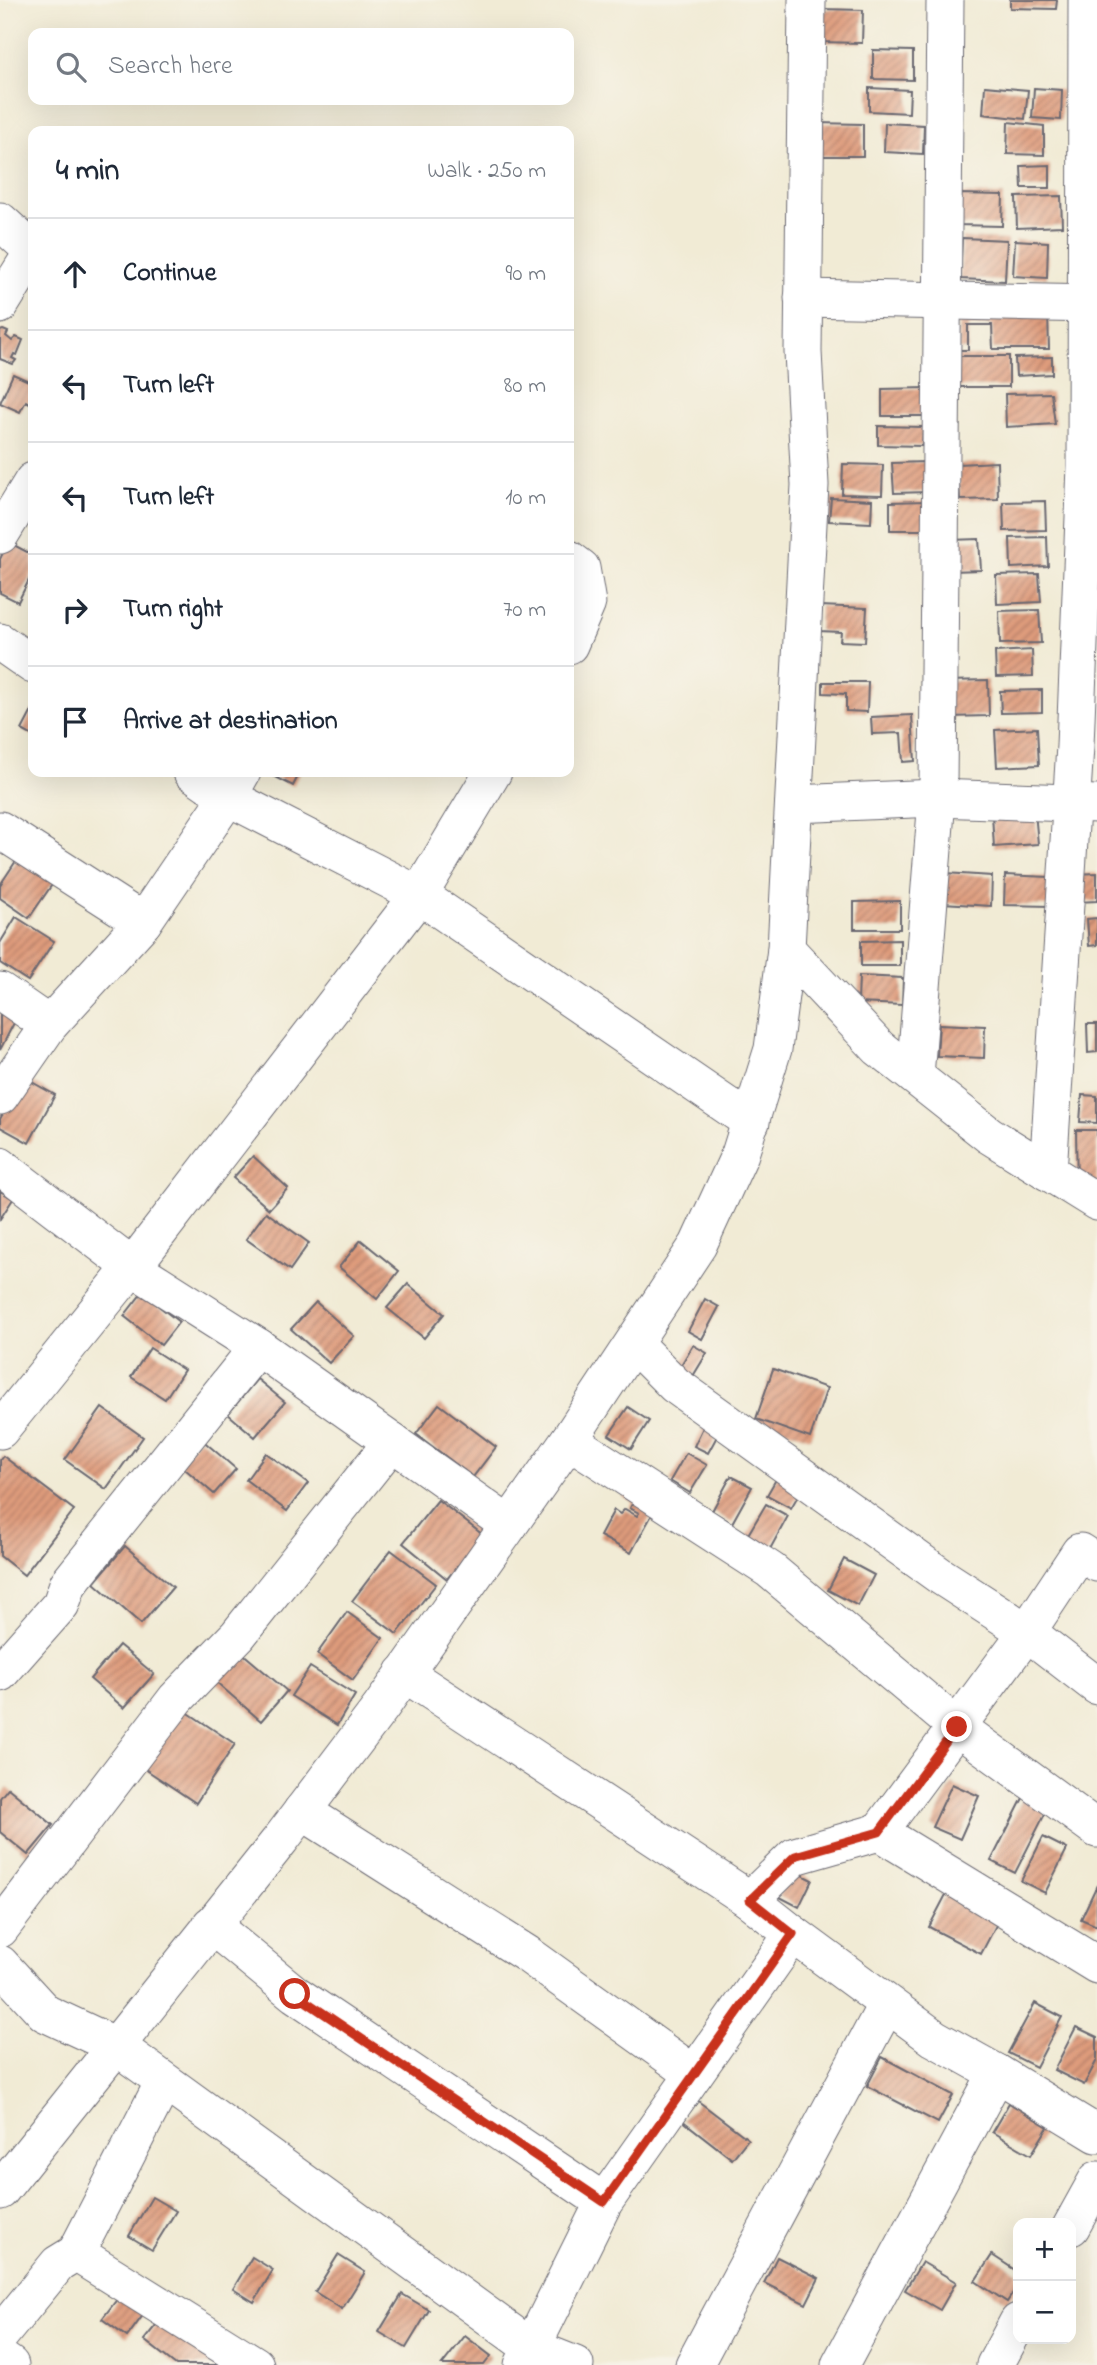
<!DOCTYPE html>
<html lang="en">
<head>
<meta charset="utf-8">
<style>
  body { margin:0; font-family:"Indie Flower",sans-serif; background:#f2f2f3; color:#1f2937 }
  .controls { position:absolute; right:21px; bottom:21px; display:grid; overflow:hidden; border-radius:14px; box-shadow:0 7px 28px #0002 }
  .controls button { width:63px; height:63px; display:grid; place-items:center; padding:0; border:0; border-bottom:2px solid #e0e1e3; background:#fff; color:#1f2937; font:35px sans-serif }
  .stop { position:absolute; width:21px; height:21px; margin:-16px; border:5px solid #c8321e; border-radius:50%; background:#fff }
  .stop.end { background:#c8321e; border-color:#fff; box-shadow:0 2px 7px #0008 }
  .list { margin:0; padding:0; list-style:none }
  h2 { display:flex; justify-content:space-between; align-items:center; height:91px; margin:0; padding:0 28px; font-size:30px }
  h2 small { font-size:23px; font-weight:400; color:#747a83 }
  .list li { display:grid; grid-template-columns:46px 1fr auto; gap:21px; align-items:center; box-sizing:border-box; height:112px; padding:0 28px; border-top:2px solid #e0e1e3 }
  .list b { display:block; font-size:26px; white-space:nowrap }
  .list em { font-size:23px; font-style:normal; color:#747a83 }
  .icon { flex:none; width:38px; height:38px; fill:none; stroke:currentColor; stroke-width:2; stroke-linecap:round; stroke-linejoin:round }
  .map { position:relative; flex:none; width:1097px; height:2365px; overflow:hidden }
  .search { position:absolute; background:#fff; box-shadow:0 7px 28px #0002; left:28px; top:28px; width:546px; height:77px; display:flex; align-items:center; gap:18px; box-sizing:border-box; padding:0 24px; border-radius:14px; color:#747a83; font-size:26px }
  .panel { position:absolute; background:#fff; box-shadow:0 7px 28px #0002; left:28px; top:126px; width:546px; height:651px; border-radius:14px }
  .map>svg:first-child { display:block }
  .building { fill:url(#building-hatch) }
  .lines { fill:none; stroke-linecap:round; stroke-linejoin:round }
  .minor-casing { stroke:#6a6871; stroke-width:39 }
  .minor { stroke:#fff; stroke-width:37 }
  .route { stroke:#c8321e; stroke-width:9 }
</style>
</head>
<body>
<div class="map">
<svg width="1097" height="2365" viewBox="0 0 1097 2365">
  <defs>
    <pattern id="building-hatch" width="6" height="6" patternUnits="userSpaceOnUse" patternTransform="scale(1.75)"><rect width="6" height="6" fill="#de9b7c"/><path d="M-1 1l2-2M0 6l6-6M5 7l2-2" fill="none" stroke="#b47e67"/></pattern>
  </defs>
  <rect width="100%" height="100%" fill="#f7f3e8"/>
  <filter id="ink" filterUnits="userSpaceOnUse"><feTurbulence type="fractalNoise" baseFrequency=".0143" numOctaves="2"/><feDisplacementMap in="SourceGraphic" scale="14" xChannelSelector="R" yChannelSelector="G"/><feConvolveMatrix kernelMatrix="1 2 1 2 8 2 1 2 1" color-interpolation-filters="sRGB"/></filter>
  <filter id="wash" filterUnits="userSpaceOnUse"><feTurbulence type="fractalNoise" baseFrequency=".00686" numOctaves="4" result="noise"/><feDisplacementMap in="SourceGraphic" scale="28" xChannelSelector="R" yChannelSelector="G"/><feGaussianBlur stdDeviation="1.57" result="paint"/><feColorMatrix in="noise" values="0 0 0 0 0 0 0 0 0 0 0 0 0 0 0 0 0 1.4 0 .05"/><feComposite in="paint" operator="in"/></filter>
  <g filter="url(#wash)">
    <rect width="100%" height="100%" fill="#f1ebd5"/>
    <g id="blocks">
      <g class="building">
        <polygon points="1010,0 1057,0 1056,9 1010,8"/>
        <polygon points="820,9 863,10 862,43 819,42"/>
        <polygon points="873,50 913,51 913,80 873,79"/>
        <polygon points="985,86 1028,90 1025,119 983,114"/>
        <polygon points="869,88 910,90 909,113 869,111"/>
        <polygon points="1034,88 1062,90 1061,120 1032,118"/>
        <polygon points="1008,122 1044,126 1044,155 1007,154"/>
        <polygon points="816,123 863,124 863,156 816,156"/>
        <polygon points="885,123 924,125 923,154 884,152"/>
        <polygon points="1050,165 1050,188 1022,188 1021,166"/>
        <polygon points="958,194 1003,195 1002,226 957,225"/>
        <polygon points="1061,196 1062,226 1017,228 1016,197"/>
        <polygon points="962,238 1007,240 1005,281 960,279"/>
        <polygon points="1015,240 1048,242 1047,278 1013,276"/>
        <polygon points="959,313 1048,313 1049,349 993,349 992,325 968,325 968,350 959,350"/>
        <polygon points="3,330 8,332 6,336 12,341 16,337 23,340 17,355 14,354 12,358 16,360 13,364 0,359 0,331"/>
        <rect x="952" y="356" width="57" height="31"/>
        <polygon points="1052,357 1052,374 1016,376 1015,358"/>
        <polygon points="13,374 33,383 33,405 26,401 20,412 0,403"/>
        <polygon points="927,388 927,416 882,416 882,389"/>
        <polygon points="1051,393 1055,424 1006,427 1005,394"/>
        <polygon points="878,426 923,427 922,446 878,445"/>
        <polygon points="926,462 928,492 894,493 892,463"/>
        <polygon points="997,462 998,499 960,500 958,464"/>
        <polygon points="843,464 883,465 882,495 842,494"/>
        <polygon points="831,498 872,500 871,523 829,521"/>
        <polygon points="926,501 927,530 890,530 890,502"/>
        <polygon points="1045,501 1046,530 1004,531 1003,502"/>
        <polygon points="1047,537 1048,566 1011,568 1010,538"/>
        <polygon points="979,539 981,570 952,571 950,540"/>
        <polygon points="8,542 33,555 33,572 18,602 0,593 0,559"/>
        <polygon points="1039,574 1041,602 997,604 996,575"/>
        <polygon points="820,606 867,608 865,642 840,641 841,632 819,631"/>
        <polygon points="1039,610 1041,643 1000,644 999,611"/>
        <polygon points="1032,650 1033,676 996,677 995,652"/>
        <polygon points="988,680 989,716 947,717 946,681"/>
        <polygon points="823,682 868,682 867,712 846,711 846,694 823,693"/>
        <polygon points="1042,690 1042,712 1001,713 1000,691"/>
        <polygon points="33,709 33,736 22,730"/>
        <polygon points="912,715 915,761 903,762 901,733 872,734 871,717"/>
        <polygon points="1037,728 1039,765 997,767 995,730"/>
        <polygon points="266,772 300,772 293,786"/>
        <polygon points="1035,812 1038,844 994,847 992,815"/>
        <polygon points="24,849 60,873 29,918 0,898 0,885"/>
        <polygon points="945,873 992,876 991,906 943,903"/>
        <polygon points="1097,873 1097,901 1077,902 1076,874"/>
        <polygon points="1005,875 1050,877 1049,906 1004,905"/>
        <polygon points="900,901 900,929 854,929 854,902"/>
        <polygon points="16,917 54,941 28,981 0,963 0,943"/>
        <polygon points="1097,918 1097,945 1089,946 1087,919"/>
        <polygon points="900,940 900,966 861,966 861,941"/>
        <polygon points="859,976 903,978 902,1005 858,1003"/>
        <polygon points="0,1013 15,1021 0,1050"/>
        <polygon points="939,1024 985,1026 984,1058 937,1056"/>
        <polygon points="1087,1024 1097,1024 1097,1052 1088,1053"/>
        <polygon points="23,1077 55,1095 29,1143 0,1127 0,1119"/>
        <polygon points="1082,1095 1097,1096 1097,1123 1080,1122"/>
        <polygon points="1076,1130 1097,1130 1097,1187 1077,1187"/>
        <polygon points="253,1156 288,1188 269,1209 233,1178"/>
        <polygon points="0,1191 13,1199 0,1219"/>
        <polygon points="266,1212 309,1243 290,1270 246,1239"/>
        <polygon points="361,1240 399,1271 377,1299 339,1267"/>
        <polygon points="408,1284 444,1314 424,1338 387,1308"/>
        <polygon points="142,1293 179,1322 161,1345 124,1316"/>
        <polygon points="705,1299 719,1307 702,1339 688,1331"/>
        <polygon points="316,1302 354,1336 329,1363 291,1329"/>
        <polygon points="693,1345 707,1353 687,1386 673,1378"/>
        <polygon points="150,1348 184,1370 165,1399 131,1377"/>
        <polygon points="773,1369 827,1388 810,1438 756,1419"/>
        <polygon points="257,1379 285,1402 255,1437 228,1414"/>
        <polygon points="439,1404 496,1447 473,1477 416,1434"/>
        <polygon points="628,1407 649,1421 631,1449 609,1435"/>
        <polygon points="102,1408 143,1437 106,1489 65,1460"/>
        <polygon points="706,1421 721,1429 708,1453 694,1446"/>
        <polygon points="200,1438 236,1469 214,1494 178,1463"/>
        <polygon points="266,1453 308,1483 287,1511 246,1480"/>
        <polygon points="686,1453 707,1465 690,1493 670,1481"/>
        <polygon points="3,1456 74,1510 24,1575 0,1556 0,1460"/>
        <polygon points="779,1474 803,1487 791,1508 767,1495"/>
        <polygon points="731,1476 752,1487 732,1523 712,1511"/>
        <polygon points="625,1494 654,1511 631,1553 600,1536 614,1510 620,1514 625,1509 637,1516 639,1513 630,1508 633,1502 623,1497"/>
        <polygon points="438,1500 483,1535 447,1579 403,1543"/>
        <polygon points="766,1504 788,1516 769,1551 746,1538"/>
        <polygon points="125,1546 173,1587 141,1624 94,1583"/>
        <polygon points="391,1550 436,1584 397,1634 352,1601"/>
        <polygon points="844,1559 874,1575 858,1606 828,1590"/>
        <polygon points="347,1612 383,1638 353,1680 317,1654"/>
        <polygon points="119,1645 154,1674 124,1708 90,1679"/>
        <polygon points="241,1652 287,1691 261,1721 215,1681"/>
        <polygon points="310,1667 355,1695 337,1725 291,1696"/>
        <polygon points="181,1708 235,1744 196,1803 142,1767"/>
        <polygon points="952,1784 979,1796 960,1839 932,1827"/>
        <polygon points="8,1788 53,1825 28,1855 0,1832 0,1798"/>
        <polygon points="1028,1788 1052,1800 1015,1873 991,1861"/>
        <polygon points="1043,1837 1067,1849 1045,1893 1021,1881"/>
        <polygon points="792,1870 812,1880 799,1907 778,1896"/>
        <polygon points="952,1883 1004,1910 981,1954 929,1927"/>
        <polygon points="1097,1885 1097,1926 1081,1919"/>
        <polygon points="1035,2003 1062,2017 1036,2067 1008,2053"/>
        <polygon points="1076,2027 1097,2037 1097,2060 1084,2085 1054,2070"/>
        <polygon points="882,2057 953,2095 938,2123 867,2086"/>
        <polygon points="698,2101 748,2139 732,2159 682,2120"/>
        <polygon points="1009,2103 1048,2127 1031,2155 992,2132"/>
        <polygon points="152,2197 176,2211 152,2250 129,2236"/>
        <polygon points="338,2255 365,2272 342,2309 315,2292"/>
        <polygon points="992,2255 1018,2272 1018,2285 1007,2302 975,2281"/>
        <polygon points="252,2257 273,2270 254,2302 233,2289"/>
        <polygon points="777,2257 819,2278 806,2304 764,2283"/>
        <polygon points="922,2262 956,2282 940,2310 905,2290"/>
        <polygon points="125,2289 149,2307 127,2337 102,2319"/>
        <polygon points="402,2294 429,2310 406,2348 379,2332"/>
        <polygon points="169,2309 239,2365 176,2365 144,2340"/>
        <polygon points="465,2336 491,2356 484,2365 442,2365"/>
      </g>
    </g>
  </g>
  <g filter="url(#ink)">
    <use href="#blocks" fill-opacity="0" stroke="#6a6871" stroke-width="2"/>
    <g class="lines">
      <defs>
        <g id="minor">
          <polyline points="0,221 33,251"/>
          <polyline points="803,298 1097,304"/>
          <polyline points="0,305 33,252"/>
          <polyline points="0,535 33,481"/>
          <polyline points="569,559 581,568 587,603 569,645"/>
          <polyline points="0,642 33,665"/>
          <polyline points="242,772 228,797 419,895 751,1122"/>
          <polyline points="794,804 937,798 1097,804"/>
          <polyline points="0,830 143,922"/>
          <polyline points="786,949 879,1048 989,1135 1097,1202"/>
          <polyline points="0,991 49,1025"/>
          <polyline points="915,1076 938,786 945,0"/>
          <polyline points="0,1096 49,1025 143,922 228,797 192,772"/>
          <polyline points="0,1166 132,1267 258,1347 509,1525"/>
          <polyline points="1048,1172 1075,746 1086,466 1087,0"/>
          <polyline points="634,1344 675,1385 939,1575 1027,1632 1097,1686"/>
          <polyline points="0,1430 132,1267 419,895 493,772"/>
          <polyline points="569,1440 770,1570 957,1727 1097,1829"/>
          <polyline points="0,1673 61,1604 68,1584 258,1347"/>
          <polyline points="404,1673 750,1900 795,1856 879,1832 1097,1965"/>
          <polyline points="302,1811 527,1954 694,2074"/>
          <polyline points="879,1832 1027,1632 1080,1552 1097,1563"/>
          <polyline points="211,1925 295,1994 604,2202"/>
          <polyline points="0,1929 176,1699 238,1635 392,1442"/>
          <polyline points="793,1934 934,2038 997,2073 1097,2134"/>
          <polyline points="0,1964 45,2013 116,2046 281,1839 381,1707 569,1440 698,1245 740,1154 773,1049 786,949 810,485 803,352 807,0"/>
          <polyline points="0,2191 116,2046 532,2348 575,2365"/>
          <polyline points="1071,2227 1097,2180"/>
          <polyline points="76,2253 255,2365"/>
          <polyline points="0,2335 58,2264 76,2253 164,2082"/>
          <polyline points="0,2358 10,2365"/>
          <polyline points="523,2365 604,2202 793,1934 750,1900"/>
          <polyline points="694,2365 887,2004"/>
          <polyline points="840,2365 997,2073"/>
          <polyline points="995,2365 1018,2322"/>
        </g>
      </defs>
      <use href="#minor" class="minor-casing"/>
      <use href="#minor" class="minor"/>
    </g>
  </g>
  <g class="lines" filter="url(#ink)">
    <polyline class="route" points="295,1994 604,2202 793,1934 750,1900 795,1856 879,1832 957,1727"/>
  </g>
</svg>
<div class="controls">
<button>+</button>
<button>−</button>
</div>
<div class="stop" style="left:295px;top:1994px"></div>
<div class="stop end" style="left:957px;top:1727px"></div>
<div class="search"><svg class="icon" aria-label="search" viewBox="0 0 24 24"><circle cx="10" cy="10" r="6"/><path d="M15 15l6 6"/></svg>Search here</div>
<section class="panel">
<h2>4 min<small>Walk · 250 m</small></h2>
<ul class="list">
<li><svg class="icon" aria-label="ahead" viewBox="0 0 24 24"><path d="M12 20V5M6 11l6-6 6 6"/></svg><div><b>Continue</b></div><em>90 m</em></li>
<li><svg class="icon" aria-label="left" viewBox="0 0 24 24"><path d="M17 20v-9H6M10 6l-5 5 5 5"/></svg><div><b>Turn left</b></div><em>80 m</em></li>
<li><svg class="icon" aria-label="left" viewBox="0 0 24 24"><path d="M17 20v-9H6M10 6l-5 5 5 5"/></svg><div><b>Turn left</b></div><em>10 m</em></li>
<li><svg class="icon" aria-label="right" viewBox="0 0 24 24"><path d="M7 20v-9h11M14 6l5 5-5 5"/></svg><div><b>Turn right</b></div><em>70 m</em></li>
<li><svg class="icon" aria-label="arrive" viewBox="0 0 24 24"><path d="M6 21V4h12l-3 4 3 4H6"/></svg><div><b>Arrive at destination</b></div></li>
</ul>
</section>
</div>
</body>
</html>
